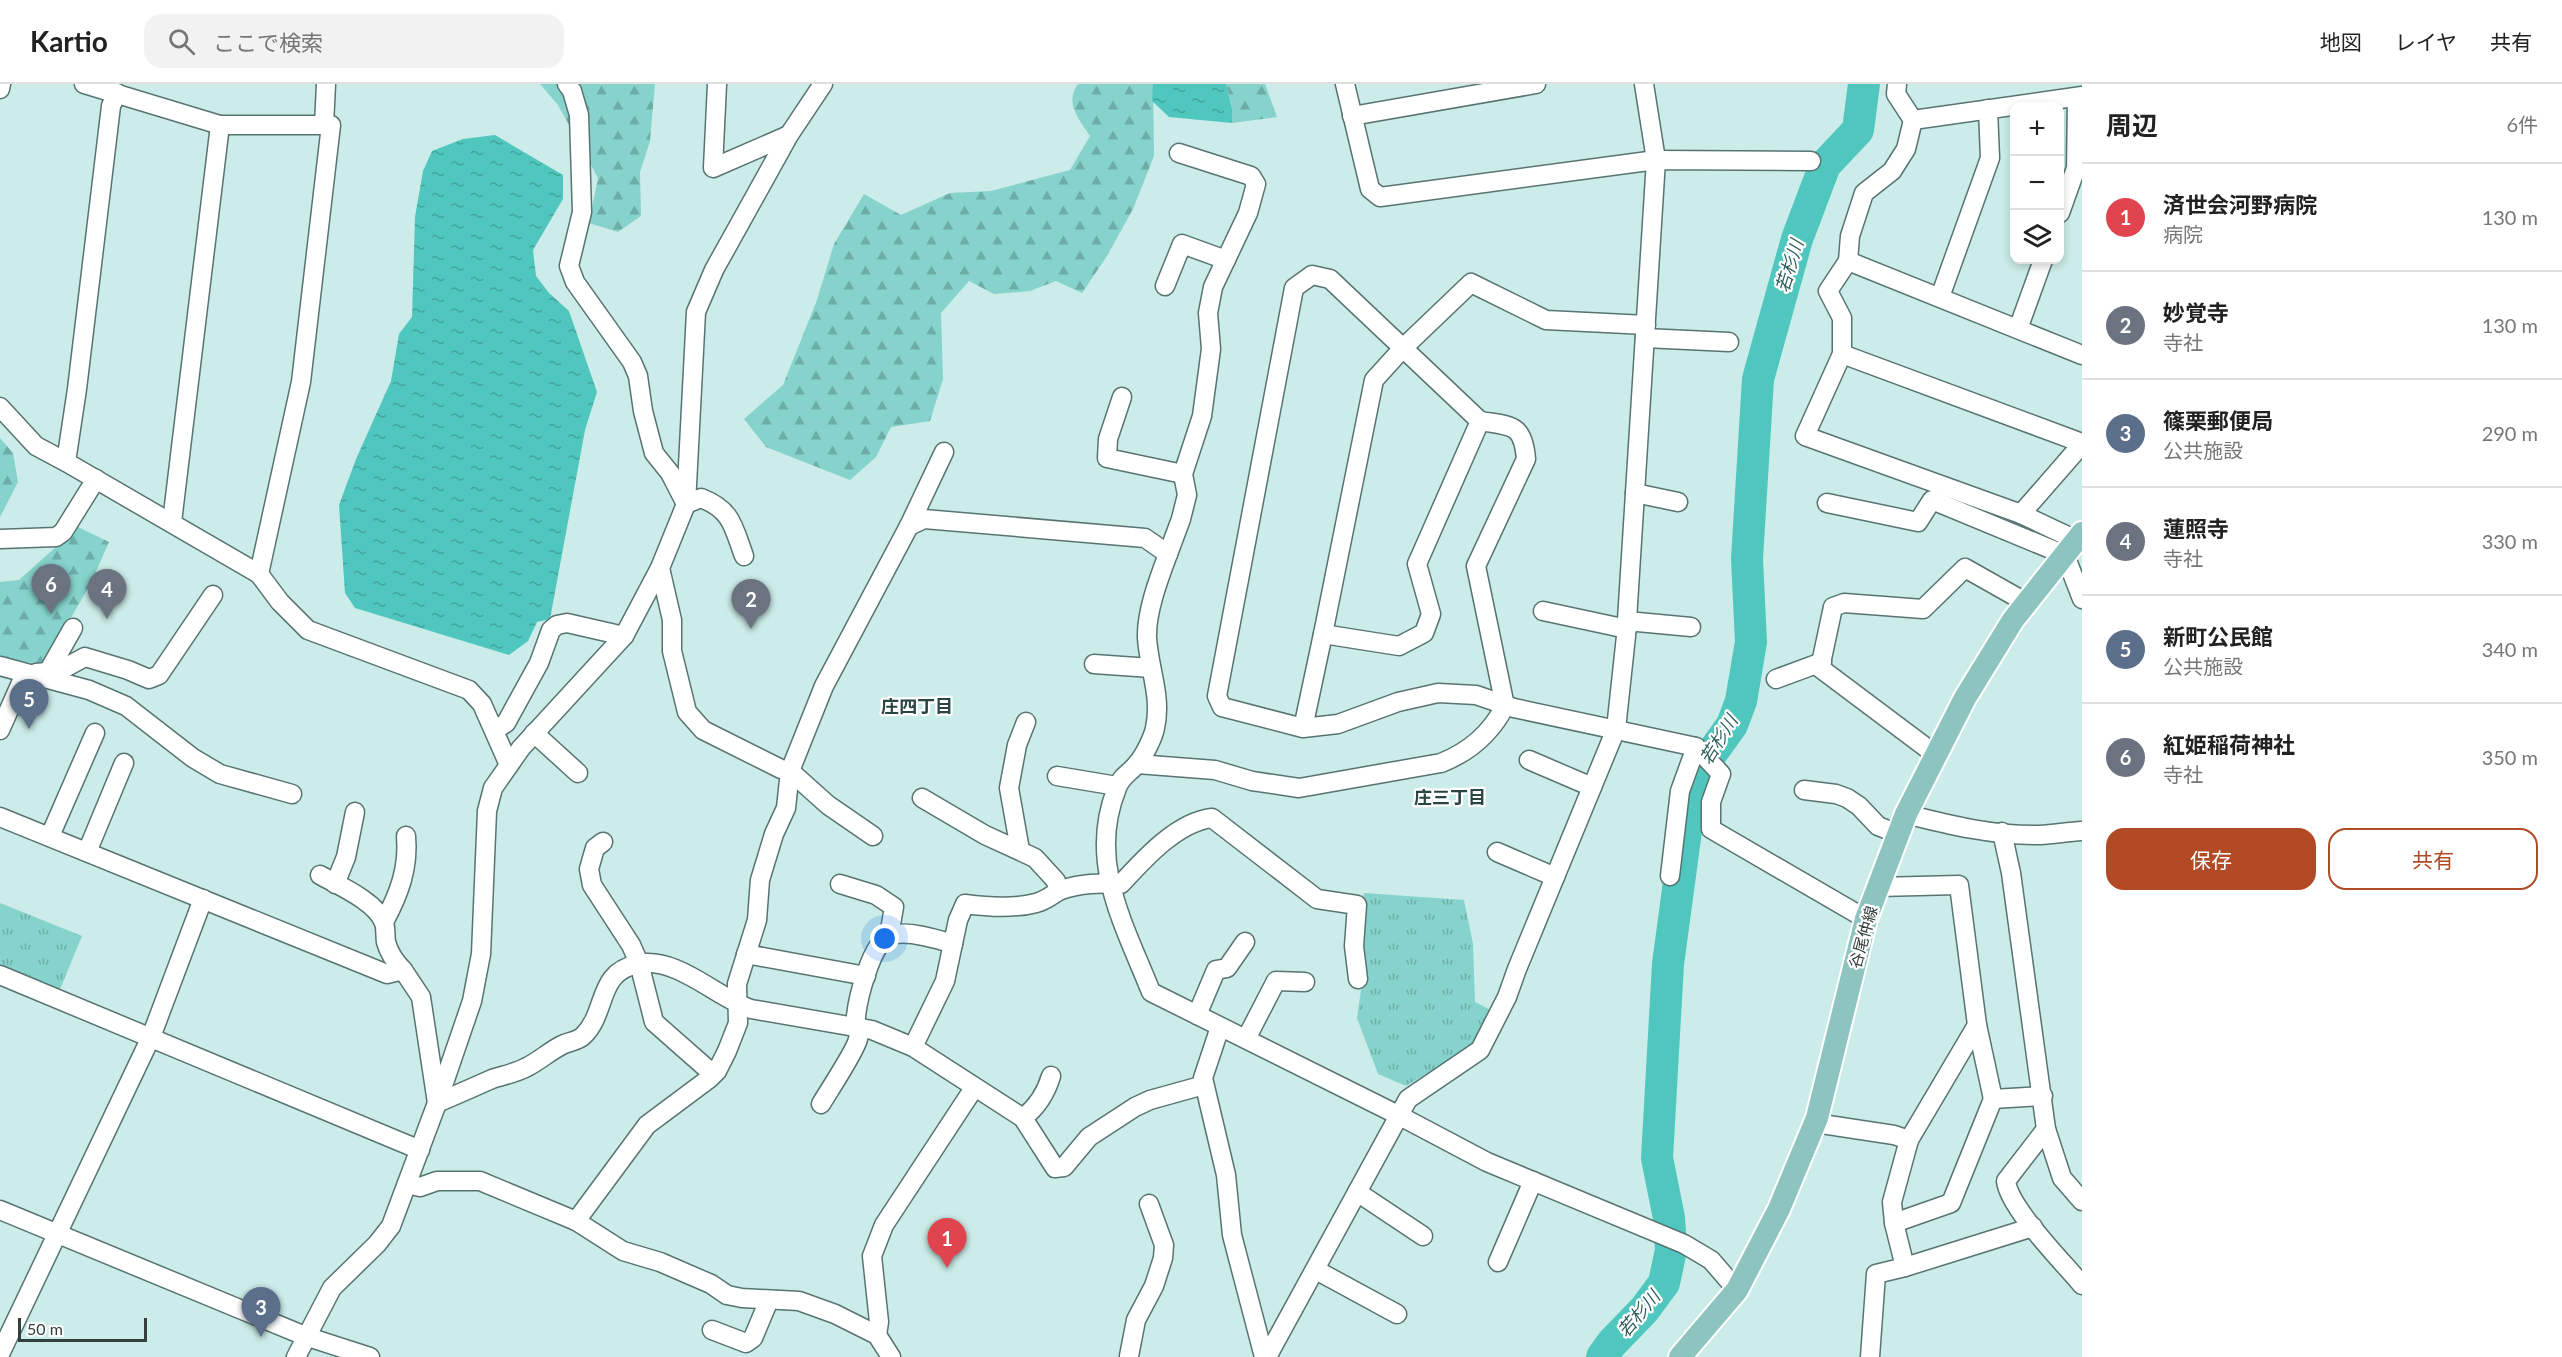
<!DOCTYPE html>
<html lang="ja">
<head>
<meta charset="utf-8">
<style>
  body { margin:0; font-family:Lato,"Noto Sans JP",sans-serif; background:#f2f2f2; color:#222 }
  .controls { position:absolute; right:18px; top:18px; display:grid; overflow:hidden; border-radius:12px; box-shadow:0 3px 9px #0003 }
  .controls button { width:54px; height:54px; display:grid; place-items:center; padding:0; border:0; border-bottom:2px solid #e0e0e0; background:#fff; color:#222; font:30px sans-serif }
  .scale { position:absolute; left:18px; bottom:15px; width:129px; box-sizing:border-box; padding-left:6px; border:3px solid #323f3d; border-top:0; font-size:16px; line-height:21px; white-space:nowrap; color:#323f3d; -webkit-text-stroke:4px #fff; paint-order:stroke }
  .you { position:absolute; left:885px; top:855px; width:21px; height:21px; margin:-15px; border:4px solid #fff; border-radius:50%; background:#1a73e8; box-shadow:0 0 0 9px #1a73e833 }
  .badge { display:grid; place-items:center; width:39px; height:39px; border-radius:50%; background:#b14a25; color:#fff; font-size:20px; font-weight:700 }
  .pin { position:absolute; translate:-50% -50px; filter:drop-shadow(0 2px 3px #0008) }
  .pin::after { content:''; position:absolute; top:32px; width:21px; height:18px; background:inherit; clip-path:polygon(0 0,100% 0,50% 100%) }
  .list { margin:0; padding:0; list-style:none }
  h2 { display:flex; justify-content:space-between; align-items:center; height:78px; margin:0; padding:0 24px; font-size:26px }
  h2 small { font-size:20px; font-weight:400; color:#767676 }
  .list li { display:grid; grid-template-columns:39px 1fr auto; gap:18px; align-items:center; box-sizing:border-box; height:108px; padding:0 24px; border-top:2px solid #e0e0e0 }
  .list b { display:block; font-size:22px; white-space:nowrap }
  .list p { margin:0; font-size:20px; white-space:nowrap; color:#767676 }
  .list em { font-size:20px; font-style:normal; color:#767676 }
  .actions { display:flex; gap:12px; padding:18px 24px }
  .actions a { flex:1; padding:14px 0; border:2px solid #b14a25; border-radius:18px; text-align:center; font-size:21px; color:#b14a25 }
  .actions .main { background:#b14a25; color:#fff }
  .icon { flex:none; width:33px; height:33px; fill:none; stroke:currentColor; stroke-width:2; stroke-linecap:round; stroke-linejoin:round }
  .map { position:relative; flex:none; width:2082px; height:1273px; overflow:hidden }
  header { display:flex; align-items:center; gap:36px; box-sizing:border-box; height:84px; padding:0 30px; background:#fff; border-bottom:2px solid #e0e0e0 }
  header strong { font-size:28px }
  nav { display:flex; gap:33px; margin-inline-start:auto; font-size:21px }
  .search { width:420px; height:54px; background:#f2f2f2; display:flex; align-items:center; gap:15px; box-sizing:border-box; padding:0 21px; border-radius:18px; color:#767676; font-size:22px }
  main { display:flex }
  aside { flex:1; background:#fff }
  .map>svg:first-child { display:block }
  .forest { fill:url(#forest-firs) }
  .park { fill:url(#park-tufts) }
  .water { fill:url(#water-ripples) }
  .lines { fill:none; stroke-linecap:round; stroke-linejoin:round }
  .river { stroke:#4fc7bf; stroke-width:32 }
  .minor-casing { stroke:#577471; stroke-width:21 }
  .major-casing { stroke:#fff; stroke-width:26 }
  .minor { stroke:#fff; stroke-width:18 }
  .major { stroke:#8ec4c0; stroke-width:22 }
  .labels { text-anchor:middle; stroke-width:4.5; stroke-linejoin:round; paint-order:stroke }
  .street-label { font-size:16px; fill:#323f3d; stroke:#fff }
  .water-label { font-size:18px; font-style:italic; fill:#2b5d5a; stroke:#fff }
  .neighbourhood-label { font-size:18px; font-weight:bold; fill:#294543; stroke:#fff }
</style>
</head>
<body>
<header>
<strong>Kartio</strong>
<div class="search"><svg class="icon" aria-label="search" viewBox="0 0 24 24"><circle cx="10" cy="10" r="6"/><path d="M15 15l6 6"/></svg>ここで検索</div>
<nav><a>地図</a><a>レイヤ</a><a>共有</a></nav>
</header>
<main>
<div class="map">
<svg width="2082" height="1273" viewBox="0 0 2082 1273">
  <defs>
    <pattern id="forest-firs" width="22" height="20" patternUnits="userSpaceOnUse" patternTransform="scale(1.5)"><rect width="22" height="20" fill="#85d3cc"/><path d="M5 1l3.5 6h-7zM16 11l3.5 6h-7z" fill="#6dada7"/></pattern>
    <pattern id="park-tufts" width="24" height="20" patternUnits="userSpaceOnUse" patternTransform="scale(1.5)"><rect width="24" height="20" fill="#85d3cc"/><path d="M3 7l-1-3M5 7V3M7 7l1-3M15 17l-1-3M17 17v-4M19 17l1-3" fill="none" stroke="#6dada7"/></pattern>
    <pattern id="water-ripples" width="26" height="14" patternUnits="userSpaceOnUse" patternTransform="scale(1.5)"><rect width="26" height="14" fill="#4fc7bf"/><path d="M2 4q2-2 4 0t4 0M15 11q2-2 4 0t4 0" fill="none" stroke="#42a39c"/></pattern>
  </defs>
  <rect width="100%" height="100%" fill="#cbece8"/>
  <g class="forest">
    <polygon points="540,0 655,0 650,57 640,88 641,132 618,148 589,139 598,94 558,21"/>
    <path d="M 1078,0 L 1153,0 L 1154,72 L 1133,125 L 1107,172 L 1082,209 L 1056,197 L 1030,207 L 994,210 L 969,197 L 941,229 L 943,295 L 930,337 L 891,343 L 876,373 L 850,396 L 766,363 L 744,335 L 783,301 L 817,216 L 834,160 L 864,110 L 901,131 L 950,109 L 991,107 L 1070,86 L 1090,52 C 1079,35 1064,19 1078,0 Z"/>
    <polygon points="1226,0 1265,0 1277,33 1232,39 1232,25"/>
    <polygon points="0,354 13,369 18,398 0,433"/>
    <polygon points="78,443 109,458 91,499 45,579 2,578 0,576 0,498 19,496"/>
  </g>
  <g class="park">
    <polygon points="1364,809 1464,816 1473,860 1475,918 1491,926 1474,961 1406,1002 1378,990 1357,934 1363,892 1357,862"/>
    <polygon points="0,819 82,852 58,910 0,886"/>
  </g>
  <g class="water">
    <polygon points="1153,0 1226,0 1232,25 1232,39 1169,33 1152,17"/>
    <polygon points="495,51 563,91 563,115 533,166 536,192 549,209 569,227 597,308 585,346 550,535 537,538 528,557 509,571 355,524 345,509 339,421 356,375 391,297 399,250 412,233 415,133 423,87 432,67 463,55"/>
  </g>
  <g class="lines">
    <polyline class="river" points="1602,1273 1612,1259 1644,1226 1664,1199 1671,1166 1669,1134 1657,1074 1668,880 1687,739 1701,684 1732,641 1741,617 1751,558 1747,475 1758,295 1797,155 1825,81 1858,46 1864,0"/>
    <defs>
      <g id="minor">
        <polyline points="84,0 220,41 331,41 301,298 259,490"/>
        <path d="M 567,0 L 572,7 L 579,31 L 582,128 L 569,182 L 575,198 L 632,278 L 638,292 L 643,327 L 654,369 L 670,389 L 686,420 L 701,414 C 732,426 733,442 744,472"/>
        <polyline points="717,0 713,84 789,51"/>
        <polyline points="1345,0 1370,105 1380,113 1656,76 1811,77"/>
        <polyline points="1897,0 1896,10 1913,36 2082,12"/>
        <polyline points="0,5 1,0"/>
        <polyline points="117,9 111,22 77,305 66,378 259,490 280,518 308,546 469,606 482,620 509,681"/>
        <polyline points="1352,32 1536,0"/>
        <polyline points="324,41 326,0"/>
        <polyline points="2060,129 2076,84 2077,13"/>
        <polyline points="1848,177 1850,152 1864,109 1892,87 1906,65 1913,36"/>
        <polyline points="1165,202 1182,160 1226,176"/>
        <polyline points="1940,213 1990,74 1988,25"/>
        <polyline points="2018,245 2043,176"/>
        <polyline points="1645,254 1729,258"/>
        <polyline points="1842,270 2082,359"/>
        <polyline points="2082,271 1848,177 1828,207 1842,234 1842,270 1805,352 2021,430 2082,360"/>
        <polyline points="1122,313 1108,355 1107,374 1183,390"/>
        <polyline points="0,323 36,362 66,378"/>
        <polyline points="1635,409 1678,418"/>
        <polyline points="1827,419 1918,438 1932,416 2065,471 2082,515"/>
        <polyline points="2021,430 2076,456"/>
        <polyline points="172,438 220,41"/>
        <polyline points="909,442 944,368"/>
        <polyline points="0,455 56,453 63,448 96,395"/>
        <polyline points="1168,470 1181,435 1187,411 1183,390 1202,332 1211,265 1208,229 1213,203 1248,129 1256,100 1251,92 1179,69"/>
        <polyline points="660,484 672,536 672,567 687,628 703,646 781,685 790,687 828,721 873,752"/>
        <polyline points="1543,527 1627,545"/>
        <polyline points="1627,537 1691,543"/>
        <polyline points="1323,550 1374,296 1403,264 1471,199 1546,236 1646,241"/>
        <polyline points="1094,580 1151,584"/>
        <polyline points="0,582 89,606 126,622 193,674 220,690 292,710"/>
        <polyline points="48,588 73,544"/>
        <polyline points="36,589 59,587 85,573 128,586 149,595 159,591 213,511"/>
        <polyline points="1776,595 1822,578"/>
        <polyline points="1303,644 1323,550 1399,562 1424,549 1431,530 1417,480 1480,337 1330,195 1312,191 1294,204 1217,612 1222,623 1303,644 1338,640 1398,618 1438,609 1476,611 1514,624 1696,663 1721,690 1711,718 1711,745 1866,835"/>
        <polyline points="0,646 25,590"/>
        <polyline points="495,646 506,639 539,579 551,546 557,541 567,539 624,552"/>
        <polyline points="534,649 578,689"/>
        <polyline points="1936,671 1820,584 1833,523 1844,519 1923,525 1965,484 2027,519"/>
        <polyline points="1529,676 1592,703"/>
        <path d="M 1137,680 L 1215,686 L 1252,697 L 1299,704 L 1441,679 C 1469,668 1491,649 1505,622 L 1476,482 L 1526,375 C 1523,339 1511,342 1480,337"/>
        <polyline points="1057,692 1117,702"/>
        <polyline points="1804,706 1836,710 1847,714 1859,722 1878,742 1898,750"/>
        <polyline points="922,714 985,751 1035,774 1056,797 1058,807"/>
        <path d="M 1906,730 C 1949,741 1995,752 2040,751 C 2054,750 2068,748 2082,747"/>
        <path d="M 0,733 L 387,890 L 403,886 L 421,913 L 437,1019 C 456,1011 474,1003 492,995 C 504,991 516,989 527,983 C 539,977 550,967 562,961 C 568,958 578,957 583,952 C 608,928 596,888 638,880 C 677,872 717,914 751,925 L 872,946 L 913,963 L 1023,1034 L 1055,1084 L 1064,1083 L 1089,1053 L 1135,1023 L 1150,1016 L 1204,1001"/>
        <path d="M 2002,748 L 2011,789 L 2046,1045 L 2006,1097 C 2009,1124 2063,1178 2082,1201"/>
        <polyline points="50,752 95,649"/>
        <polyline points="603,758 595,764 589,785 592,801 631,861 639,879 654,938 713,990"/>
        <polyline points="1020,766 1009,704 1017,661 1026,638"/>
        <polyline points="87,768 124,679"/>
        <polyline points="1497,768 1555,793"/>
        <path d="M 320,791 C 338,801 377,818 384,839 C 386,844 385,852 386,858 C 389,869 395,878 403,886"/>
        <polyline points="1670,792 1680,707 1696,663"/>
        <polyline points="335,800 346,773 355,728"/>
        <polyline points="840,800 876,811 894,823 889,852"/>
        <polyline points="1878,803 1959,801 1977,941 1993,1015 2043,1012"/>
        <path d="M 384,838 C 399,810 409,784 406,752"/>
        <polyline points="746,870 866,892"/>
        <polyline points="0,891 420,1066"/>
        <polyline points="1197,931 1216,886 1227,884 1245,858"/>
        <polyline points="1220,943 1203,994 1226,1091 1232,1151 1264,1273"/>
        <polyline points="1246,955 1276,897 1305,898"/>
        <path d="M 913,963 L 945,897 L 958,836 L 965,820 C 988,823 1014,825 1036,819 C 1048,816 1052,810 1061,806 C 1081,799 1100,799 1121,800 C 1144,775 1177,738 1212,734 L 1317,815 L 1357,821 L 1354,862 L 1358,895"/>
        <path d="M 821,1020 C 828,1008 856,966 858,955 C 860,948 855,940 856,932 C 858,914 871,860 889,852 C 905,845 937,855 953,860"/>
        <path d="M 1023,1034 C 1037,1023 1046,1009 1051,992"/>
        <polyline points="1815,1039 1894,1051 1909,1056 1892,1118 1894,1139 1905,1183 1876,1190 1870,1273"/>
        <polyline points="2046,1045 2062,1094 2082,1117"/>
        <polyline points="1909,1056 1977,941"/>
        <polyline points="407,1100 420,1103 437,1097 480,1097 576,1137 623,1167 660,1178 711,1200 727,1211 742,1214 799,1217 835,1230 877,1251 891,1273"/>
        <polyline points="1357,1108 1423,1152"/>
        <polyline points="0,1126 305,1252 370,1273"/>
        <path d="M 576,1137 L 647,1041 L 710,994 L 717,987 L 727,967 L 738,939 L 737,900 L 757,836 L 760,796 L 774,750 L 786,724 L 790,687 L 824,602 L 909,442 L 924,435 L 1145,454 L 1168,470 C 1159,494 1146,528 1147,554 C 1149,585 1162,613 1155,644 C 1153,654 1144,672 1137,680 C 1130,689 1121,692 1117,704 C 1087,777 1124,840 1151,908 L 1398,1031 L 1487,1078 L 1684,1160 L 1711,1176 L 1737,1206"/>
        <polyline points="1894,1139 1951,1119 1993,1015"/>
        <polyline points="1498,1178 1533,1097"/>
        <polyline points="1905,1183 2033,1143"/>
        <polyline points="1316,1186 1397,1230"/>
        <polyline points="712,1246 746,1259 753,1254 769,1216"/>
        <polyline points="877,1251 879,1238 872,1172 884,1141 974,1004"/>
        <polyline points="0,1270 151,953 203,815"/>
        <polyline points="1129,1272 1136,1236 1154,1202 1163,1174 1164,1161 1149,1120"/>
        <polyline points="296,1273 332,1204 377,1160 391,1142 437,1019 472,917 481,870 487,727 493,704 521,664 624,552 660,484 686,420 696,228 714,186 789,51 823,0"/>
        <polyline points="1267,1273 1408,1015 1480,966 1507,913 1517,885 1616,645 1626,552 1656,76 1644,0"/>
      </g>
      <polyline id="major" points="1680,1273 1737,1206 1779,1125 1817,1034 1866,835 1906,730 1965,614 2013,536 2082,449"/>
    </defs>
    <use href="#minor" class="minor-casing"/>
    <use href="#major" class="major-casing"/>
    <use href="#minor" class="minor"/>
    <use href="#major" class="major"/>
  </g>
  <g class="labels">
    <g class="street-label">
      <text transform="translate(1863 853) rotate(-74)" y="6">谷尾仲線</text>
    </g>
    <g class="water-label">
      <text transform="translate(1790 182) rotate(-73)" y="6">若杉川</text>
      <text transform="translate(1719 656) rotate(-58)" y="6">若杉川</text>
      <text transform="translate(1639 1230) rotate(-50)" y="6">若杉川</text>
    </g>
    <g class="neighbourhood-label">
      <text x="917" y="629">庄四丁目</text>
      <text x="1450" y="720">庄三丁目</text>
    </g>
  </g>
</svg>
<div class="controls">
<button>+</button>
<button>−</button>
<button><svg class="icon" aria-label="layers" viewBox="0 0 24 24"><path d="M12 4l9 5-9 5-9-5zM3 14l9 5 9-5"/></svg></button>
</div>
<div class="scale">50 m</div>
<div class="you"></div>
<div class="pin badge" style="left:947px;top:1184px;background:#e0444e">1</div>
<div class="pin badge" style="left:751px;top:545px;background:#6b7280">2</div>
<div class="pin badge" style="left:261px;top:1253px;background:#5c6f8a">3</div>
<div class="pin badge" style="left:107px;top:535px;background:#6b7280">4</div>
<div class="pin badge" style="left:29px;top:645px;background:#5c6f8a">5</div>
<div class="pin badge" style="left:51px;top:530px;background:#6b7280">6</div>
</div>
<aside>
<h2>周辺<small>6件</small></h2>
<ul class="list">
<li><span class="badge" style="background:#e0444e">1</span><div><b>済世会河野病院</b><p>病院</p></div><em>130 m</em></li>
<li><span class="badge" style="background:#6b7280">2</span><div><b>妙覚寺</b><p>寺社</p></div><em>130 m</em></li>
<li><span class="badge" style="background:#5c6f8a">3</span><div><b>篠栗郵便局</b><p>公共施設</p></div><em>290 m</em></li>
<li><span class="badge" style="background:#6b7280">4</span><div><b>蓮照寺</b><p>寺社</p></div><em>330 m</em></li>
<li><span class="badge" style="background:#5c6f8a">5</span><div><b>新町公民館</b><p>公共施設</p></div><em>340 m</em></li>
<li><span class="badge" style="background:#6b7280">6</span><div><b>紅姫稲荷神社</b><p>寺社</p></div><em>350 m</em></li>
</ul>
<div class="actions"><a class="main">保存</a><a>共有</a></div>
</aside>
</main>
</body>
</html>
